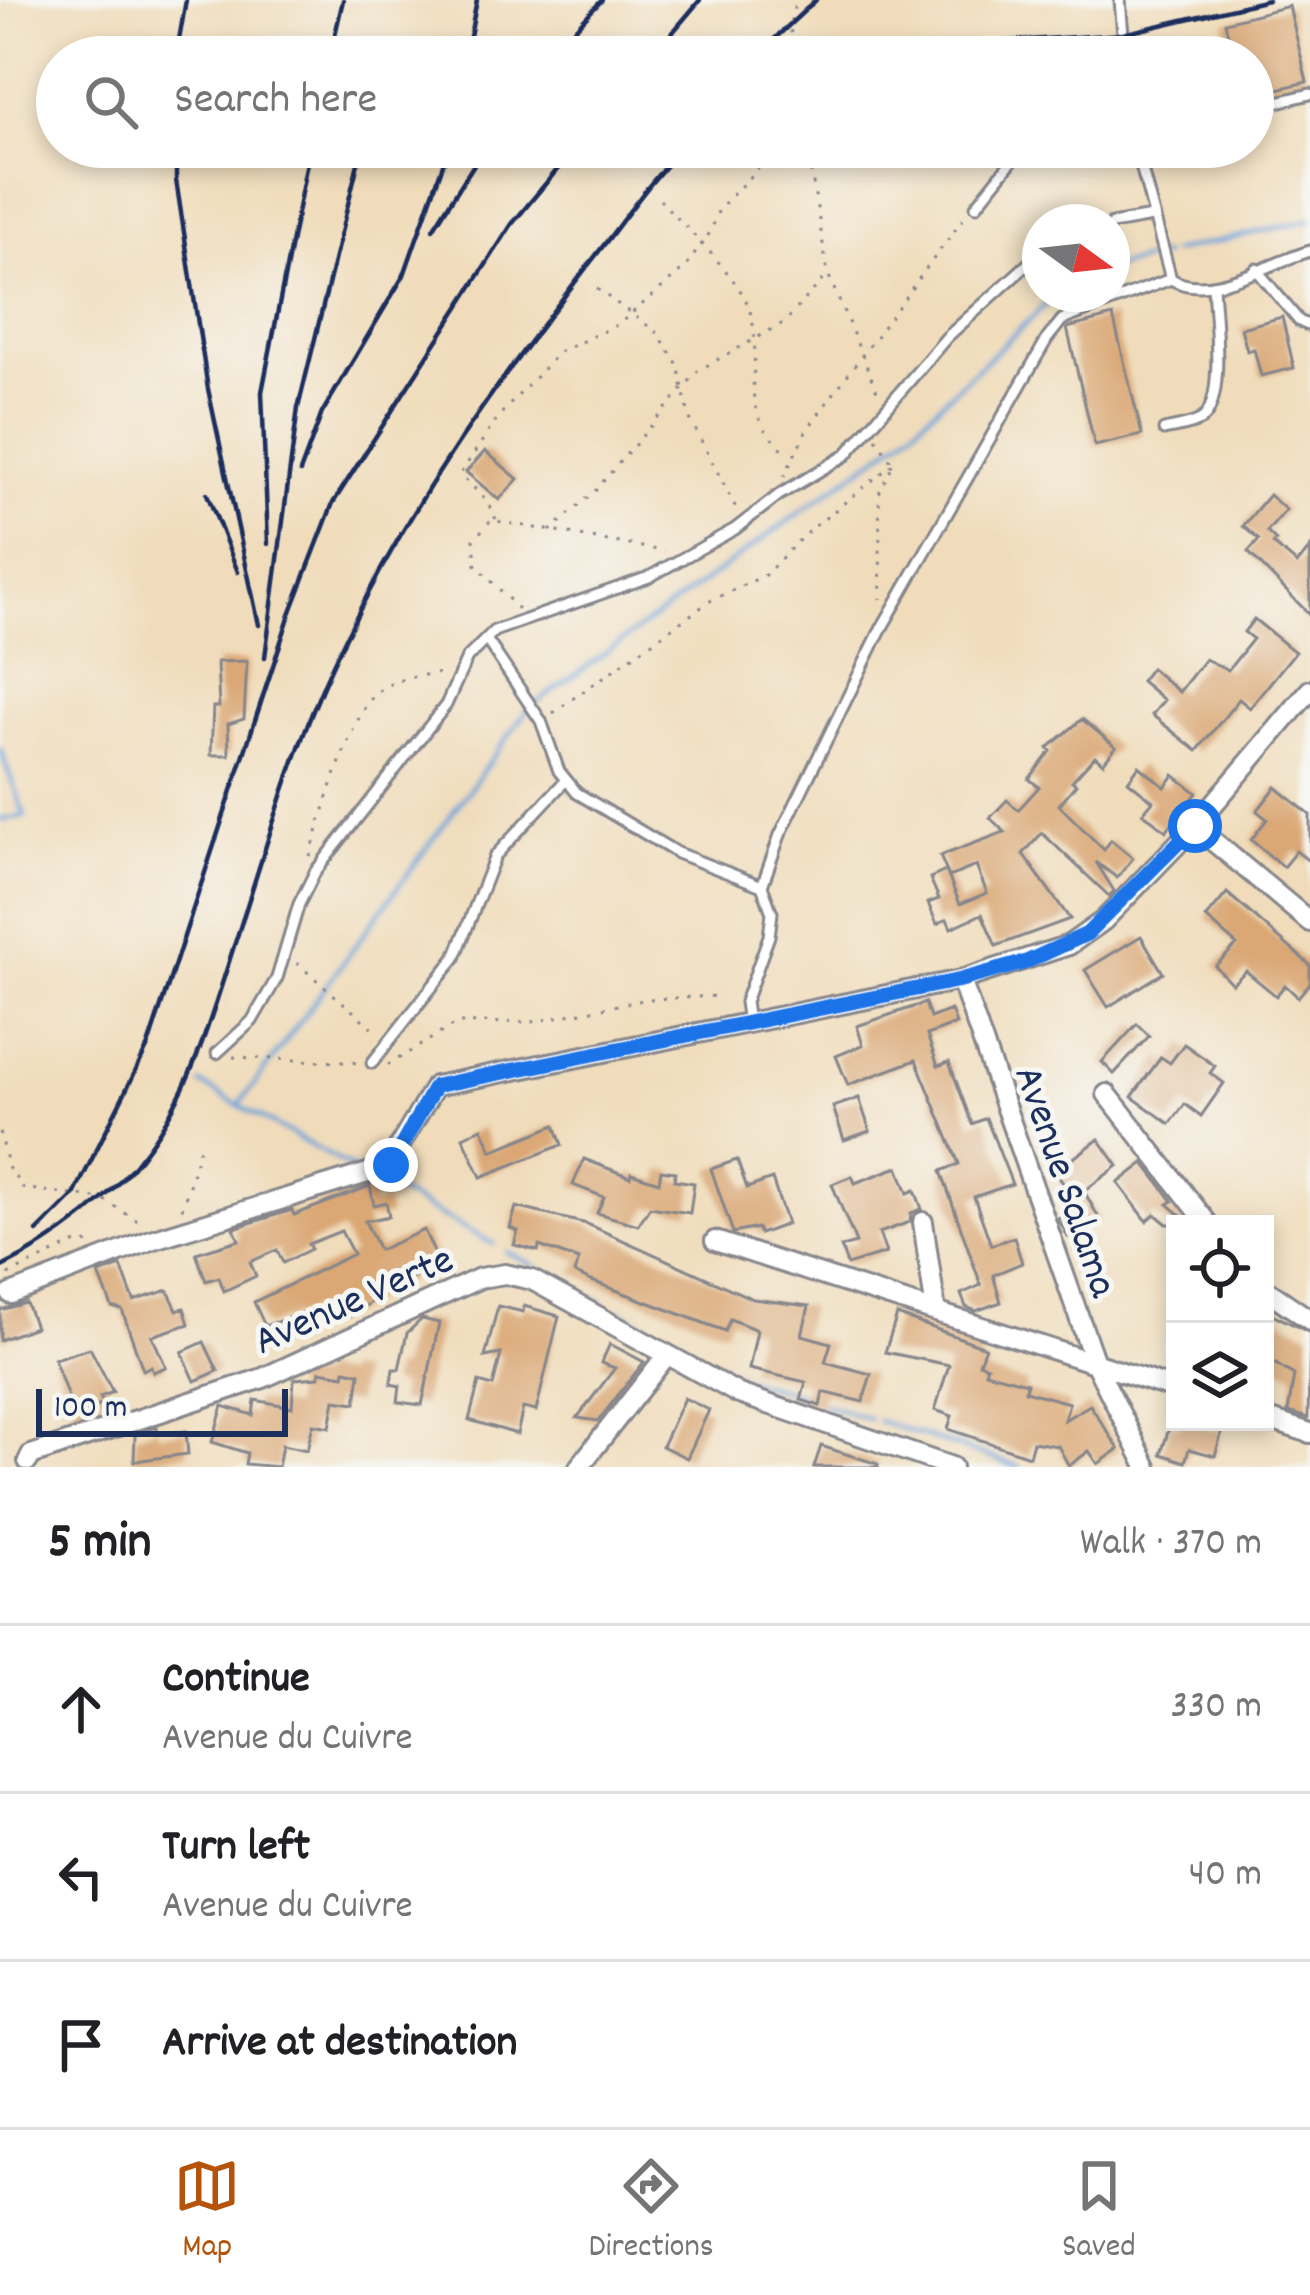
<!DOCTYPE html>
<html lang="en">
<head>
<meta charset="utf-8">
<style>
  body { margin:0; font-family:Dekko,sans-serif; background:#f2f2f2; color:#202124 }
  .controls { position:absolute; right:36px; bottom:36px; display:grid; overflow:hidden; border-radius:0px; box-shadow:0 6px 18px #0003 }
  .controls button { width:108px; height:108px; display:grid; place-items:center; padding:0; border:0; border-bottom:3px solid #e0e0e0; background:#fff; color:#202124; font:60px sans-serif }
  .compass { position:absolute; left:1022px; top:204px; width:108px; height:108px; border-radius:50%; background:#fff; box-shadow:0 6px 18px #0003; rotate:105deg }
  .scale { position:absolute; left:36px; bottom:30px; width:252px; box-sizing:border-box; padding-left:12px; border:6px solid #1b2f5e; border-top:0; font-size:33px; line-height:42px; white-space:nowrap; color:#1b2f5e; -webkit-text-stroke:9px #f6f6f2; paint-order:stroke }
  .stop { position:absolute; width:36px; height:36px; margin:-27px; border:9px solid #1a73e8; border-radius:50%; background:#fff }
  .stop.end { background:#1a73e8; border-color:#fff; box-shadow:0 3px 12px #0008 }
  .list { margin:0; padding:0; list-style:none }
  h2 { display:flex; justify-content:space-between; align-items:center; height:156px; margin:0; padding:0 48px; font-size:51px }
  h2 small { font-size:39px; font-weight:400; color:#757577 }
  .list li { display:grid; grid-template-columns:78px 1fr auto; gap:36px; align-items:center; box-sizing:border-box; height:168px; padding:0 48px; border-top:3px solid #e0e0e0 }
  .list b { display:block; font-size:45px; white-space:nowrap }
  .list p { margin:0; font-size:39px; white-space:nowrap; color:#757577 }
  .list em { font-size:39px; font-style:normal; color:#757577 }
  .icon { flex:none; width:66px; height:66px; fill:none; stroke:currentColor; stroke-width:2; stroke-linecap:round; stroke-linejoin:round }
  .map { position:relative; flex:none; width:1310px; height:1467px; overflow:hidden }
  .search { position:absolute; background:#fff; box-shadow:0 6px 18px #0003; left:36px; right:36px; top:36px; height:132px; display:flex; align-items:center; gap:30px; box-sizing:border-box; padding:0 42px; border-radius:66px; color:#757577; font-size:45px }
  .sheet { height:660px; background:#fff }
  nav { display:flex; justify-content:space-around; align-items:center; box-sizing:border-box; height:168px; border-top:3px solid #e0e0e0; background:#fff; font-size:33px; color:#757577 }
  nav a { display:grid; justify-items:center; gap:6px }
  nav .on { color:#b45309 }
  .map>svg:first-child { display:block }
  .lines { fill:none; stroke-linecap:round; stroke-linejoin:round }
  .stream { stroke:#69a3d9; stroke-width:4.5 }
  .building { fill:#daa774 }
  .lane-casing { stroke:#86868c; stroke-width:15 }
  .street-casing { stroke:#86868c; stroke-width:24 }
  .path { stroke:#86868c; stroke-width:3; stroke-dasharray:3 9; stroke-linecap:butt }
  .lane { stroke:#fff; stroke-width:9 }
  .street { stroke:#fff; stroke-width:18 }
  .rail { stroke:#1b2f5e; stroke-width:4.5 }
  .route { stroke:#1a73e8; stroke-width:15 }
  .labels { text-anchor:middle; stroke-width:10; stroke-linejoin:round; paint-order:stroke }
  .street-label { font-size:42px; fill:#1b2f5e; stroke:#f6f6f2 }
</style>
</head>
<body>
<div class="map">
<svg width="1310" height="1467" viewBox="0 0 1310 1467">
  <rect width="100%" height="100%" fill="#f6f6f2"/>
  <filter id="ink" filterUnits="userSpaceOnUse"><feTurbulence type="fractalNoise" baseFrequency=".00833" numOctaves="2"/><feDisplacementMap in="SourceGraphic" scale="24" xChannelSelector="R" yChannelSelector="G"/><feConvolveMatrix kernelMatrix="1 2 1 2 8 2 1 2 1" color-interpolation-filters="sRGB"/></filter>
  <filter id="wash" filterUnits="userSpaceOnUse"><feTurbulence type="fractalNoise" baseFrequency=".004" numOctaves="4" result="noise"/><feDisplacementMap in="SourceGraphic" scale="48" xChannelSelector="R" yChannelSelector="G"/><feGaussianBlur stdDeviation="2.7" result="paint"/><feColorMatrix in="noise" values="0 0 0 0 0 0 0 0 0 0 0 0 0 0 0 0 0 1.4 0 .05"/><feComposite in="paint" operator="in"/></filter>
  <g filter="url(#wash)">
    <rect width="100%" height="100%" fill="#f0dcba"/>
    <g class="lines">
      <g class="stream">
        <polyline points="1172,252 1310,220"/>
        <polyline points="1112,268 1163,255"/>
        <polyline points="0,749 25,816 0,820"/>
        <polyline points="201,1084 353,1169"/>
        <polyline points="239,1105 528,709 903,438 1057,294"/>
        <polyline points="374,1180 494,1244"/>
        <polyline points="507,1252 535,1266"/>
        <polyline points="542,1270 585,1293"/>
        <polyline points="595,1298 604,1304"/>
        <polyline points="619,1311 646,1325"/>
        <polyline points="659,1334 669,1340"/>
        <polyline points="674,1341 742,1378 801,1395"/>
        <polyline points="823,1404 869,1419"/>
        <polyline points="878,1421 1019,1467"/>
      </g>
    </g>
    <g id="blocks">
      <g class="building">
        <polygon points="1289,6 1307,82 1253,95 1253,57 1233,57 1225,22"/>
        <polygon points="1113,316 1142,435 1095,446 1067,328"/>
        <polygon points="1282,317 1294,368 1261,376 1254,349 1247,351 1241,328"/>
        <polygon points="485,451 518,479 499,500 466,472"/>
        <polygon points="1269,495 1286,510 1267,532 1276,541 1273,544 1297,564 1310,548 1310,615 1248,552 1259,540 1243,526"/>
        <polygon points="1254,619 1295,652 1250,708 1239,699 1197,751 1152,715 1164,700 1141,681 1151,668 1179,692 1205,659 1228,670 1253,639 1244,632"/>
        <polygon points="247,661 244,719 228,724 229,755 211,755 213,707 219,707 217,662"/>
        <polygon points="1082,719 1116,747 1103,763 1095,756 1072,781 1076,784 1059,805 1104,850 1111,840 1133,858 1117,878 1096,862 1114,891 1109,896 1042,833 1023,854 1070,919 996,946 982,914 951,928 947,919 937,924 928,903 939,899 930,878 946,871 960,904 987,893 976,866 949,877 940,856 1005,832 990,818 1007,800 1018,810 1039,787 1029,779 1051,751 1048,748"/>
        <polygon points="1139,766 1165,787 1174,775 1197,793 1166,831 1143,813 1153,801 1128,781"/>
        <polygon points="1276,787 1310,815 1310,862 1296,851 1283,867 1251,840 1267,819 1257,811"/>
        <polygon points="1227,893 1310,965 1310,983 1298,997 1285,985 1276,996 1246,971 1232,984 1215,966 1237,945 1206,918"/>
        <polygon points="1141,936 1163,973 1108,1007 1085,970"/>
        <polygon points="925,1003 930,1018 951,1010 956,1024 927,1035 938,1066 949,1062 972,1124 986,1118 1012,1184 974,1197 991,1245 1014,1237 1022,1263 993,1275 1001,1302 976,1311 966,1307 961,1294 981,1285 941,1171 959,1164 916,1060 848,1085 836,1056 863,1045 857,1026"/>
        <polygon points="1137,1024 1149,1036 1114,1074 1102,1062"/>
        <polygon points="1184,1044 1215,1066 1210,1073 1224,1083 1201,1116 1185,1104 1170,1124 1132,1097 1161,1057 1170,1063"/>
        <polygon points="859,1098 870,1131 844,1140 833,1107"/>
        <polygon points="555,1125 562,1145 481,1177 463,1137 482,1128 492,1151"/>
        <polygon points="1099,1139 1118,1166 1084,1191 1100,1220 1068,1237 1058,1218 1080,1206 1055,1172"/>
        <polygon points="584,1159 630,1177 631,1173 659,1182 661,1170 675,1172 674,1180 694,1183 690,1213 650,1207 638,1225 597,1213 604,1197 573,1185"/>
        <polygon points="737,1160 747,1188 772,1179 787,1224 760,1234 757,1228 733,1233 711,1169"/>
        <polygon points="1144,1163 1173,1201 1168,1204 1191,1224 1167,1224 1155,1214 1147,1221 1118,1183"/>
        <polygon points="898,1167 908,1193 915,1190 922,1209 911,1213 910,1222 879,1233 886,1253 847,1265 841,1247 856,1243 832,1184 852,1176 855,1183"/>
        <polygon points="370,1186 374,1205 386,1202 389,1216 365,1221 379,1250 424,1230 440,1266 397,1285 350,1316 342,1299 265,1326 254,1302 353,1254 341,1231 308,1244 311,1249 283,1263 277,1250 250,1262 256,1276 224,1291 219,1277 206,1281 196,1253 239,1240 234,1228 292,1210 294,1215"/>
        <polygon points="516,1207 587,1224 753,1299 809,1306 802,1335 831,1343 825,1362 871,1374 863,1402 823,1392 820,1406 801,1400 806,1382 749,1369 757,1330 730,1319 725,1331 589,1280 574,1273 579,1260 539,1246 538,1251 514,1245 518,1231 510,1228"/>
        <polygon points="121,1266 134,1301 168,1290 177,1310 184,1308 189,1324 152,1336 166,1367 153,1372 151,1366 143,1370 122,1310 112,1307 99,1274"/>
        <polygon points="26,1303 35,1327 0,1340 0,1310"/>
        <polygon points="498,1306 523,1312 524,1306 559,1316 536,1411 523,1408 517,1434 469,1420 479,1382 493,1386 501,1354 485,1357"/>
        <polygon points="1270,1313 1310,1333 1308,1418 1288,1412 1294,1375 1267,1359 1272,1350 1265,1346"/>
        <polygon points="897,1315 985,1347 979,1363 987,1366 985,1372 1027,1383 1025,1391 1069,1403 1064,1420 1090,1405 1119,1449 1098,1464 1089,1451 1069,1466 1058,1446 1033,1442 1029,1456 948,1429 952,1416 935,1410 949,1365 885,1352"/>
        <polygon points="422,1319 439,1323 422,1405 398,1402 400,1386 391,1384 393,1369 399,1369 407,1333"/>
        <polygon points="204,1342 218,1371 195,1381 182,1352"/>
        <polygon points="610,1344 644,1362 598,1421 577,1418 615,1368 601,1363"/>
        <polygon points="90,1348 113,1392 100,1397 103,1404 75,1416 54,1359"/>
        <polygon points="345,1370 360,1373 356,1403 335,1400 330,1427 313,1424 307,1450 282,1445 278,1467 245,1464 247,1453 212,1442 223,1406 253,1415 255,1400 292,1407 294,1379 319,1377 320,1371 344,1375"/>
        <polygon points="684,1398 709,1410 687,1458 662,1446"/>
        <polygon points="1180,1422 1222,1431 1215,1456 1189,1449 1185,1462 1161,1454 1170,1425 1178,1427"/>
        <polygon points="157,1427 158,1434 186,1431 188,1454 134,1461 135,1435"/>
        <polygon points="821,1446 878,1464 878,1467 814,1467"/>
      </g>
    </g>
  </g>
  <g filter="url(#ink)">
    <use href="#blocks" fill-opacity="0" stroke="#86868c" stroke-width="3"/>
    <g class="lines">
      <defs>
        <g id="lane">
          <polyline points="1120,0 1125,57"/>
          <polyline points="1253,108 1310,94"/>
          <polyline points="1136,147 1171,279"/>
          <polyline points="976,206 1023,147"/>
          <polyline points="1112,224 1152,217"/>
          <polyline points="1256,269 1299,321 1310,326"/>
          <path d="M 1164,430 C 1175,427 1192,426 1202,419 C 1226,400 1214,314 1213,285"/>
          <polyline points="486,639 541,721 559,771 577,793 677,853 762,886"/>
          <path d="M 748,1023 L 745,1002 L 769,936 L 772,913 L 762,886 L 780,835 L 880,631 L 1047,339 L 1062,320 L 1171,279 C 1210,302 1270,262 1310,251"/>
          <polyline points="217,1053 252,1021 277,978 299,904 315,872 446,705 467,658 494,631 649,577 735,529 779,495 846,455 947,337 1040,253"/>
          <polyline points="372,1063 455,958 495,856 565,781"/>
        </g>
        <g id="street">
          <polyline points="1195,826 1310,922"/>
          <polyline points="961,980 1095,1363 1147,1467"/>
          <polyline points="1107,1094 1208,1224"/>
          <polyline points="923,1222 936,1312"/>
          <polyline points="715,1241 1175,1389"/>
          <polyline points="1265,1289 1310,1320"/>
          <polyline points="11,1294 151,1240 387,1167 435,1086 961,980 1069,945 1103,921 1195,826 1310,690"/>
          <polyline points="1265,1418 1310,1433"/>
          <polyline points="28,1461 31,1455 263,1378 480,1278 505,1274 532,1280 739,1394 952,1467"/>
          <polyline points="579,1467 666,1356"/>
        </g>
      </defs>
      <use href="#lane" class="lane-casing"/>
      <use href="#street" class="street-casing"/>
      <g class="path">
        <polyline points="793,57 790,24 796,0"/>
        <polyline points="807,147 828,274 879,396"/>
        <path d="M 660,200 C 684,226 739,277 749,308 C 768,367 728,406 789,454"/>
        <polyline points="597,289 658,333 678,365 689,417 738,512"/>
        <polyline points="876,438 893,464 879,493 881,599"/>
        <polyline points="784,477 806,431 966,215"/>
        <polyline points="496,519 486,500 460,474 499,416 559,352 619,324 685,268 711,231 719,209 761,165 808,153"/>
        <polyline points="550,531 595,491 699,370 785,322 828,274"/>
        <polyline points="518,609 476,565 474,539 491,520 664,551"/>
        <polyline points="553,713 710,601 765,575 804,535 893,464"/>
        <path d="M 310,856 C 321,820 351,709 380,690 C 399,677 421,675 444,673"/>
        <polyline points="297,963 376,1031"/>
        <polyline points="233,1057 361,1063"/>
        <polyline points="388,1065 457,1023 533,1022 648,999 719,996"/>
        <polyline points="0,1132 9,1169 23,1188 102,1199 143,1224"/>
        <polyline points="182,1209 201,1144"/>
        <polyline points="8,1275 73,1244 94,1243"/>
      </g>
      <use href="#lane" class="lane"/>
      <use href="#street" class="street"/>
      <g class="rail">
        <polyline points="176,57 186,0"/>
        <polyline points="330,57 343,0"/>
        <polyline points="466,57 477,0"/>
        <polyline points="548,57 602,0"/>
        <polyline points="652,57 700,0"/>
        <polyline points="755,57 816,0"/>
        <polyline points="853,57 898,48 1123,34 1268,0"/>
        <polyline points="176,147 176,180 208,389 259,625"/>
        <polyline points="433,229 485,147"/>
        <polyline points="300,472 322,413 404,275 449,147"/>
        <polyline points="207,494 238,572"/>
        <polyline points="268,544 262,392 310,147"/>
        <polyline points="265,657 298,408 362,147"/>
        <polyline points="37,1232 74,1195 148,1046 290,614 333,503 512,224 576,147"/>
        <path d="M 0,1268 C 56,1240 110,1200 147,1149 C 191,1090 211,1018 233,949 C 267,846 295,739 344,641 C 413,499 490,392 586,268 C 618,228 647,184 683,147"/>
      </g>
    </g>
  </g>
  <g class="lines" filter="url(#ink)">
    <polyline class="route" points="391,1165 435,1086 961,980 1026,962 1087,934 1195,826"/>
  </g>
  <g class="labels">
    <g class="street-label">
      <text transform="translate(1069 1180) rotate(71)" y="15">Avenue Salama</text>
      <text transform="translate(352 1297) rotate(-24)" y="15">Avenue Verte</text>
    </g>
  </g>
</svg>
<div class="controls">
<button><svg class="icon" aria-label="locate" viewBox="0 0 24 24"><circle cx="12" cy="12" r="6"/><path d="M12 2v4M12 18v4M2 12h4M18 12h4"/></svg></button>
<button><svg class="icon" aria-label="layers" viewBox="0 0 24 24"><path d="M12 4l9 5-9 5-9-5zM3 14l9 5 9-5"/></svg></button>
</div>
<svg class="compass" viewBox="-18 -18 36 36"><path d="M0-13l5 13h-10z" fill="#e53935"/><path d="M0 13l5-13h-10z" fill="#757577"/></svg>
<div class="scale">100 m</div>
<div class="stop" style="left:1195px;top:826px"></div>
<div class="stop end" style="left:391px;top:1165px"></div>
<div class="search"><svg class="icon" aria-label="search" viewBox="0 0 24 24"><circle cx="10" cy="10" r="6"/><path d="M15 15l6 6"/></svg>Search here</div>
</div>
<section class="sheet">
<h2>5 min<small>Walk · 370 m</small></h2>
<ul class="list">
<li><svg class="icon" aria-label="ahead" viewBox="0 0 24 24"><path d="M12 20V5M6 11l6-6 6 6"/></svg><div><b>Continue</b><p>Avenue du Cuivre</p></div><em>330 m</em></li>
<li><svg class="icon" aria-label="left" viewBox="0 0 24 24"><path d="M17 20v-9H6M10 6l-5 5 5 5"/></svg><div><b>Turn left</b><p>Avenue du Cuivre</p></div><em>40 m</em></li>
<li><svg class="icon" aria-label="arrive" viewBox="0 0 24 24"><path d="M6 21V4h12l-3 4 3 4H6"/></svg><div><b>Arrive at destination</b></div></li>
</ul>
</section>
<nav>
<a class="on"><svg class="icon" aria-label="map" viewBox="0 0 24 24"><path d="M3 6l6-2 6 2 6-2v14l-6 2-6-2-6 2zM9 4v14M15 6v14"/></svg>Map</a>
<a><svg class="icon" aria-label="directions" viewBox="0 0 24 24"><path d="M12 3l9 9-9 9-9-9zM9 14v-3h6M13 9l2 2-2 2"/></svg>Directions</a>
<a><svg class="icon" aria-label="saved" viewBox="0 0 24 24"><path d="M7 4h10v16l-5-4-5 4z"/></svg>Saved</a>
</nav>
</body>
</html>
